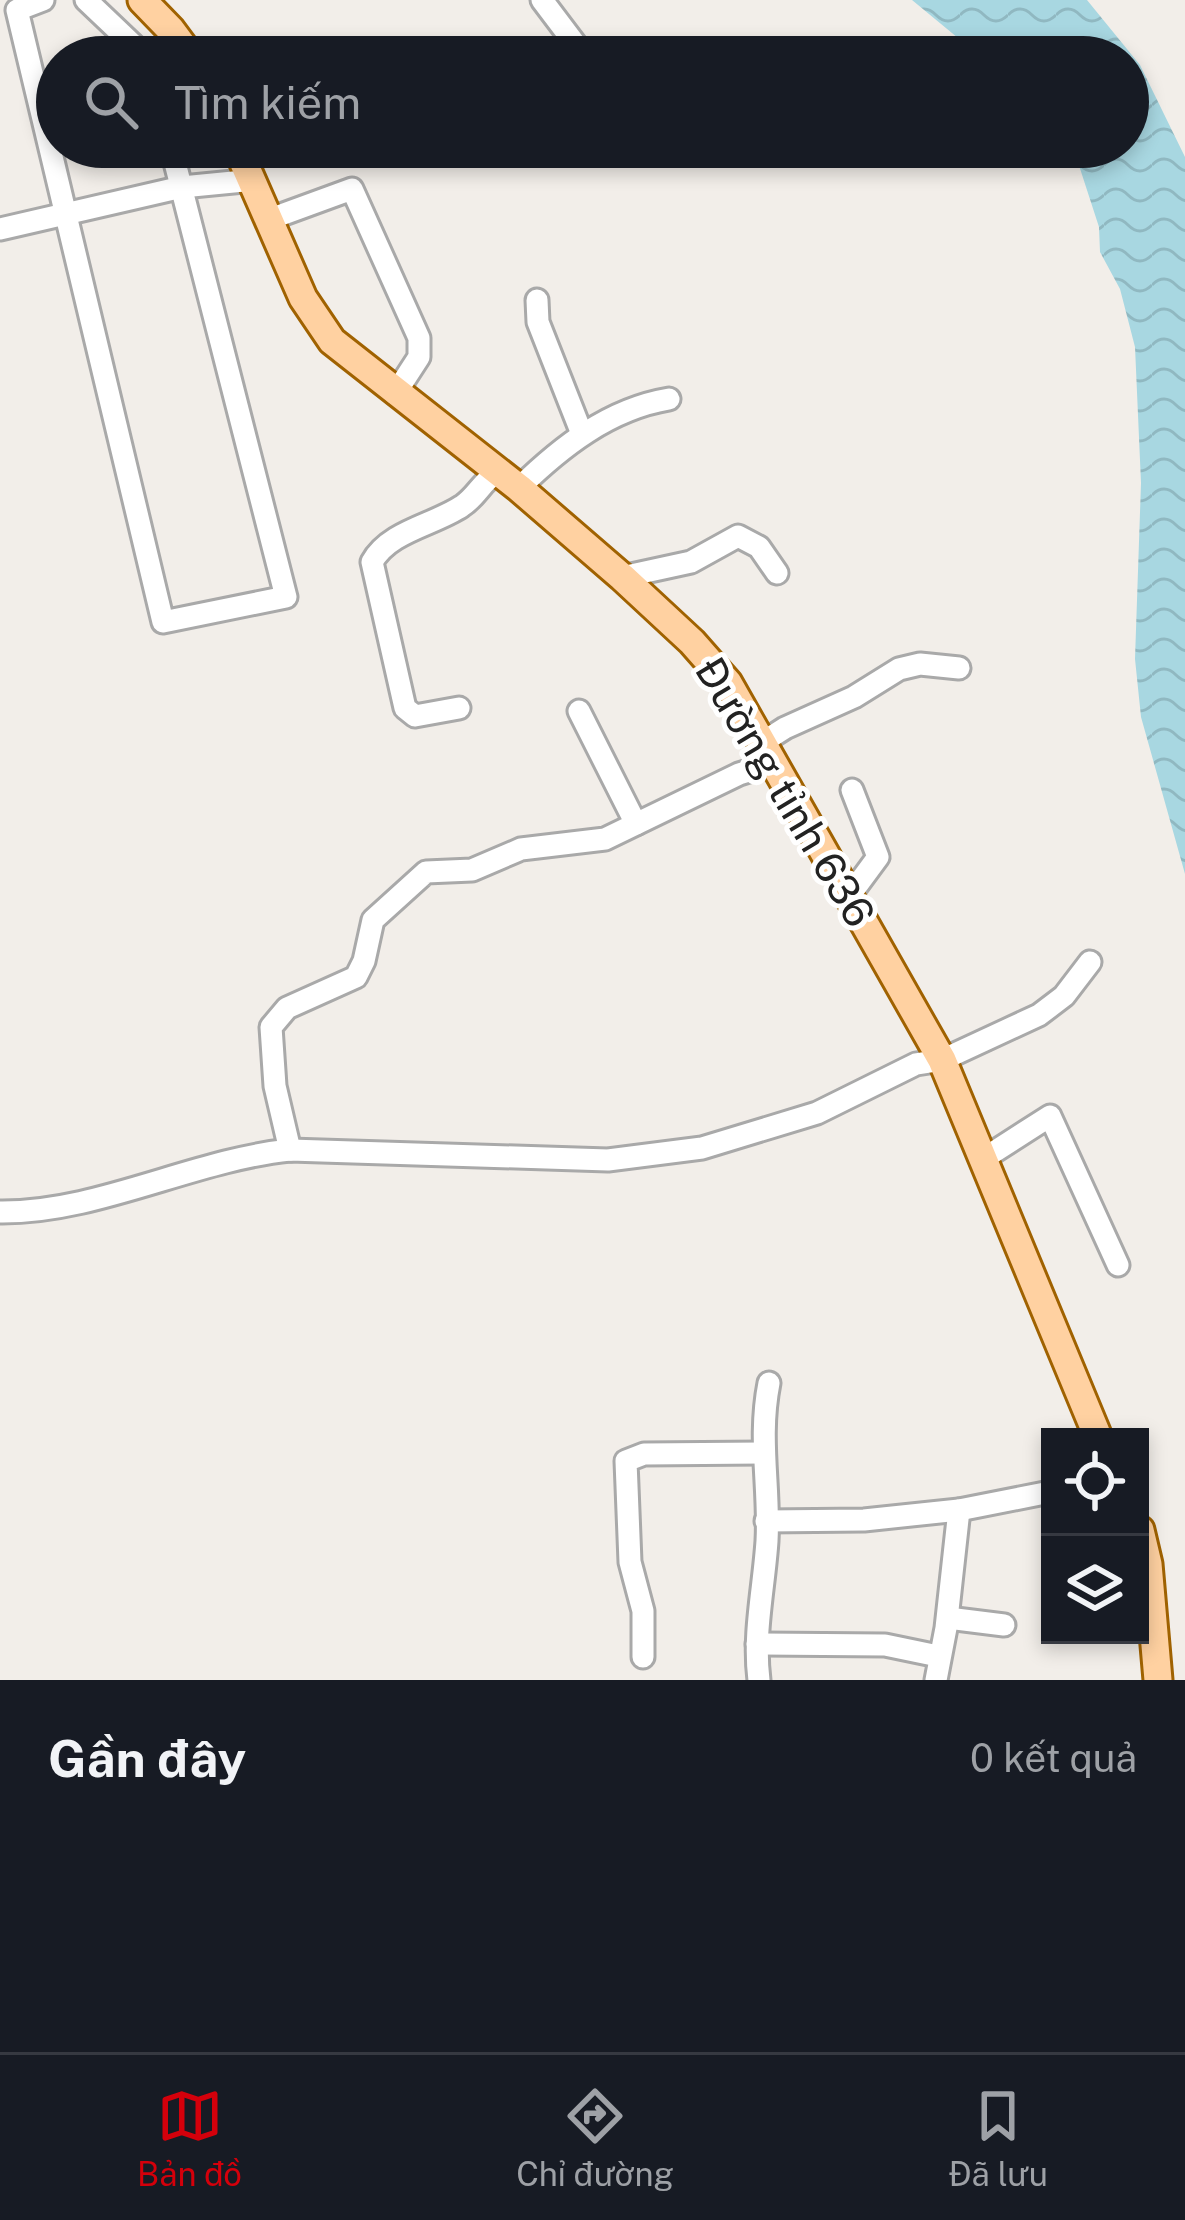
<!DOCTYPE html>
<html lang="vi">
<head>
<meta charset="utf-8">
<style>
  body { margin:0; font-family:"Public Sans",sans-serif; background:#20242c; color:#f1f3f6 }
  .controls { position:absolute; right:36px; bottom:36px; display:grid; overflow:hidden; border-radius:0px; box-shadow:0 6px 18px #0003 }
  .controls button { width:108px; height:108px; display:grid; place-items:center; padding:0; border:0; border-bottom:3px solid #363941; background:#171b24; color:#f1f3f6; font:60px sans-serif }
  .list { margin:0; padding:0; list-style:none }
  h2 { display:flex; justify-content:space-between; align-items:center; height:156px; margin:0; padding:0 48px; font-size:51px }
  h2 small { font-size:39px; font-weight:400; color:#9ea1a6 }
  .icon { flex:none; width:66px; height:66px; fill:none; stroke:currentColor; stroke-width:2; stroke-linecap:round; stroke-linejoin:round }
  .map { position:relative; flex:none; width:1185px; height:1680px; overflow:hidden }
  .search { position:absolute; background:#171b24; box-shadow:0 6px 18px #0003; left:36px; right:36px; top:36px; height:132px; display:flex; align-items:center; gap:30px; box-sizing:border-box; padding:0 42px; border-radius:66px; color:#9ea1a6; font-size:45px }
  .sheet { height:372px; background:#171b24 }
  nav { display:flex; justify-content:space-around; align-items:center; box-sizing:border-box; height:168px; border-top:3px solid #363941; background:#171b24; font-size:33px; color:#9ea1a6 }
  nav a { display:grid; justify-items:center; gap:6px }
  nav .on { color:#d4000b }
  .map>svg:first-child { display:block }
  .water { fill:url(#water-waves) }
  .lines { fill:none; stroke-linecap:round; stroke-linejoin:round }
  .minor-casing { stroke:#a9a9a9; stroke-width:27 }
  .major-casing { stroke:#a06200; stroke-width:33 }
  .minor { stroke:#fff; stroke-width:21 }
  .major { stroke:#ffd1a1; stroke-width:27 }
  .labels { text-anchor:middle; stroke-width:10; stroke-linejoin:round; paint-order:stroke }
  .street-label { font-size:42px; fill:#222; stroke:#fff }
</style>
</head>
<body>
<div class="map">
<svg width="1185" height="1680" viewBox="0 0 1185 1680">
  <defs>
    <pattern id="water-waves" width="16" height="10" patternUnits="userSpaceOnUse" patternTransform="scale(3)"><rect width="16" height="10" fill="#a8d7e1"/><path d="M0 5q4-4 8 0t8 0" fill="none" stroke="#90b8c1"/></pattern>
  </defs>
  <rect width="100%" height="100%" fill="#f2eee9"/>
  <polygon class="water" points="912,0 1087,0 1140,65 1185,157 1185,874 1141,717 1135,659 1141,483 1135,347 1120,289 1100,252 1099,227 1073,147 1128,147 1128,57 981,57"/>
  <g class="lines">
    <defs>
      <g id="minor">
        <polyline points="43,0 17,10 163,622 286,597 171,147"/>
        <polyline points="86,0 146,57"/>
        <polyline points="542,0 585,57"/>
        <polyline points="270,219 352,189 419,338 419,357 395,394"/>
        <polyline points="0,229 182,187 254,180"/>
        <polyline points="537,300 538,322 582,434"/>
        <path d="M 519,488 C 561,447 609,409 669,399"/>
        <polyline points="622,577 691,562 738,536 759,547 777,573"/>
        <path d="M 459,708 L 415,716 L 405,708 L 372,562 C 389,531 434,525 462,506 C 476,497 482,482 496,473"/>
        <polyline points="579,711 636,824"/>
        <polyline points="763,742 785,728 854,697 899,669 920,664 959,668"/>
        <polyline points="850,895 878,857 852,790"/>
        <polyline points="290,1150 275,1086 271,1027 287,1008 356,977 364,961 373,920 426,872 472,870 521,849 605,839 739,774 774,763"/>
        <polyline points="983,1159 1050,1116 1118,1265"/>
        <path d="M 0,1212 C 97,1213 193,1160 290,1150 L 608,1160 L 702,1148 L 817,1113 L 916,1064 L 942,1060 L 1039,1015 L 1064,996 L 1090,962"/>
        <polyline points="766,1521 864,1520 959,1510 1050,1492"/>
        <polyline points="948,1618 1004,1625"/>
        <polyline points="757,1644 885,1645 938,1656"/>
        <polyline points="643,1657 643,1611 630,1562 626,1461 644,1454 762,1453"/>
        <path d="M 759,1680 C 753,1634 764,1587 767,1541 C 770,1487 758,1439 769,1383"/>
        <polyline points="936,1680 946,1628 959,1510"/>
      </g>
      <g id="major">
        <polyline points="142,0 171,30 191,57"/>
        <polyline points="237,147 303,298 332,341 519,488 622,577 692,642 728,683 942,1060 1098,1437"/>
        <polyline points="1140,1530 1148,1564 1158,1680"/>
      </g>
    </defs>
    <use href="#minor" class="minor-casing"/>
    <use href="#major" class="major-casing"/>
    <use href="#minor" class="minor"/>
    <use href="#major" class="major"/>
  </g>
  <g class="labels">
    <g class="street-label">
      <text transform="translate(785 792) rotate(59)" y="15">Đường tỉnh 636</text>
    </g>
  </g>
</svg>
<div class="controls">
<button><svg class="icon" aria-label="locate" viewBox="0 0 24 24"><circle cx="12" cy="12" r="6"/><path d="M12 2v4M12 18v4M2 12h4M18 12h4"/></svg></button>
<button><svg class="icon" aria-label="layers" viewBox="0 0 24 24"><path d="M12 4l9 5-9 5-9-5zM3 14l9 5 9-5"/></svg></button>
</div>
<div class="search"><svg class="icon" aria-label="search" viewBox="0 0 24 24"><circle cx="10" cy="10" r="6"/><path d="M15 15l6 6"/></svg>Tìm kiếm</div>
</div>
<section class="sheet">
<h2>Gần đây<small>0 kết quả</small></h2>
<ul class="list">
</ul>
</section>
<nav>
<a class="on"><svg class="icon" aria-label="map" viewBox="0 0 24 24"><path d="M3 6l6-2 6 2 6-2v14l-6 2-6-2-6 2zM9 4v14M15 6v14"/></svg>Bản đồ</a>
<a><svg class="icon" aria-label="directions" viewBox="0 0 24 24"><path d="M12 3l9 9-9 9-9-9zM9 14v-3h6M13 9l2 2-2 2"/></svg>Chỉ đường</a>
<a><svg class="icon" aria-label="saved" viewBox="0 0 24 24"><path d="M7 4h10v16l-5-4-5 4z"/></svg>Đã lưu</a>
</nav>
</body>
</html>
